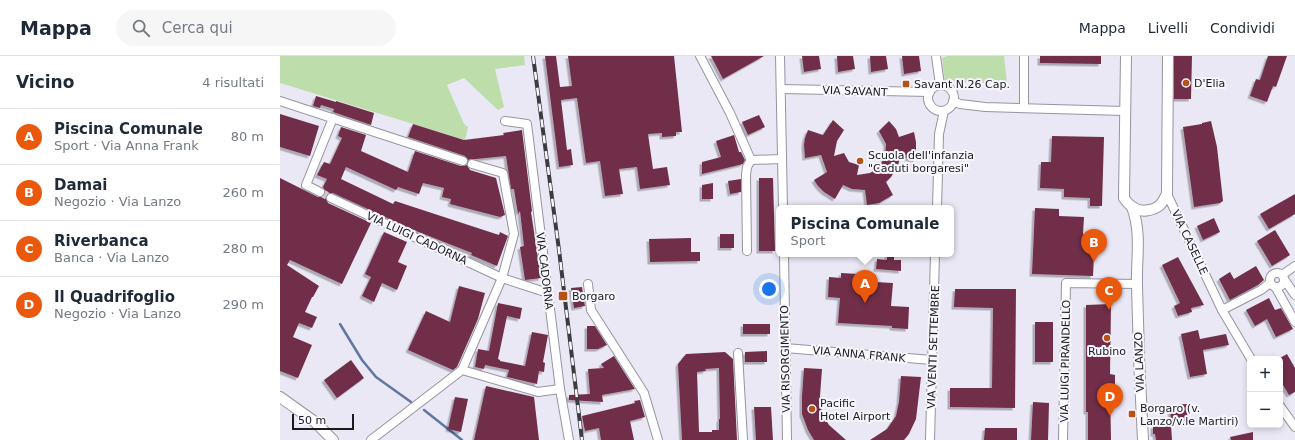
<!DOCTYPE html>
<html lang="it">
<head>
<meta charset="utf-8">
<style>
  body { margin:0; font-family:"DejaVu Sans",sans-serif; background:#f6f6f7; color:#1f2937 }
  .controls { position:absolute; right:12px; bottom:12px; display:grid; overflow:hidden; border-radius:6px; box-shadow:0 2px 6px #0003 }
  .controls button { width:36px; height:36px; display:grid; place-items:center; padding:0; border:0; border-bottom:1px solid #e0e1e3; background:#fff; color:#1f2937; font:20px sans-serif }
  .scale { position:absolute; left:12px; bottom:10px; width:62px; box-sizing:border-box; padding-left:4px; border:2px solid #1b1b1f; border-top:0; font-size:11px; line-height:14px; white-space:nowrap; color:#1b1b1f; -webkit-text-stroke:3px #f7f6fe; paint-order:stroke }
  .you { position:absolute; left:489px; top:233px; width:14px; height:14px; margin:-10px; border:3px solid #fff; border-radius:50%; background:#1a73e8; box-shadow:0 0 0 6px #1a73e833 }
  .badge { display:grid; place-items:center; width:26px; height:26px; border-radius:50%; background:#ea580c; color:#fff; font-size:13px; font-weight:700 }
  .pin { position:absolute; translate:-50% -33px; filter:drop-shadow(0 1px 2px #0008) }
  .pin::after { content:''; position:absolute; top:21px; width:14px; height:12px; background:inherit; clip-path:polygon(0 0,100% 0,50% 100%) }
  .popup { position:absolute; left:496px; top:149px; width:178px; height:52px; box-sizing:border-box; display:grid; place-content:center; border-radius:6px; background:#fff; filter:drop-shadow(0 1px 3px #0005); font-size:13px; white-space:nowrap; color:#747a83 }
  .popup b { font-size:15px; color:#1f2937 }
  .popup::after { content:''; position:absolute; left:50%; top:100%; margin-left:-8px; border:8px solid transparent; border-top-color:#fff }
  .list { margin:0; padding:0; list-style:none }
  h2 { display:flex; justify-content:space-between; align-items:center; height:52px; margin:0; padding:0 16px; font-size:17px }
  h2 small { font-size:13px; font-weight:400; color:#747a83 }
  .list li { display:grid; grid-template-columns:26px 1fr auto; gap:12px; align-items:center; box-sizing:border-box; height:56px; padding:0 16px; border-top:1px solid #e0e1e3 }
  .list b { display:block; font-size:15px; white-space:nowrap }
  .list p { margin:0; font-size:13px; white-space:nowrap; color:#747a83 }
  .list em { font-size:13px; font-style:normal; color:#747a83 }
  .icon { flex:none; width:22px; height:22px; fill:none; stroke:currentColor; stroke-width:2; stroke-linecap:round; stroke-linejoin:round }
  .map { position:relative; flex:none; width:1015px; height:384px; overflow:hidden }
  header { display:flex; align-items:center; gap:24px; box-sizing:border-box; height:56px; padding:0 20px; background:#fff; border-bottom:1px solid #e0e1e3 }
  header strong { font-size:19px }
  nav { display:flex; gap:22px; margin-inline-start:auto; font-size:14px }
  .search { width:280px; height:36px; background:#f6f6f7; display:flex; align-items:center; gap:10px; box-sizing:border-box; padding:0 14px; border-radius:22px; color:#747a83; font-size:15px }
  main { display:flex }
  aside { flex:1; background:#fff }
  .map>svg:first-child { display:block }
  .green { fill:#bdddab }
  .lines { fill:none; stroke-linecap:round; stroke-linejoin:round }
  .stream { stroke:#6077a4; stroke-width:2.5 }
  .building { fill:#702e4a; fill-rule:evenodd; filter:url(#shadow) }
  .minor-tunnel { stroke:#cbc9d5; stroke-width:8; stroke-dasharray:8 4; stroke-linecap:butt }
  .minor-casing { stroke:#9694a0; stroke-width:10 }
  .tertiary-casing { stroke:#9694a0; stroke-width:12 }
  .minor { stroke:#fff; stroke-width:8 }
  .tertiary { stroke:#fff; stroke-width:10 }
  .rail-casing { stroke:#3b3b40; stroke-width:4 }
  .rail { stroke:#f7f6fe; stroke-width:2.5; stroke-dasharray:8; stroke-linecap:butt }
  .poi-dot { fill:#b55217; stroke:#f7f6fe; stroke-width:1.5 }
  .labels { text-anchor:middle; stroke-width:4; stroke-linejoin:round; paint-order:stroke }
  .poi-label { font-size:11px; fill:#1b1b1f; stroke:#f7f6fe; text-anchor:start }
  .street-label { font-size:11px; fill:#1b1b1f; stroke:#f7f6fe }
</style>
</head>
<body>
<header>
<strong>Mappa</strong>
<div class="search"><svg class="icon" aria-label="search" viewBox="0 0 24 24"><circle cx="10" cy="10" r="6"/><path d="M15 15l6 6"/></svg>Cerca qui</div>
<nav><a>Mappa</a><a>Livelli</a><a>Condividi</a></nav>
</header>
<main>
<aside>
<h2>Vicino<small>4 risultati</small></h2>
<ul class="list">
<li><span class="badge">A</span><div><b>Piscina Comunale</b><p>Sport · Via Anna Frank</p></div><em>80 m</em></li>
<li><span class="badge">B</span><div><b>Damai</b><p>Negozio · Via Lanzo</p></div><em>260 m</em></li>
<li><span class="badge">C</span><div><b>Riverbanca</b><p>Banca · Via Lanzo</p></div><em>280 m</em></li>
<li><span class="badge">D</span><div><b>Il Quadrifoglio</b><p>Negozio · Via Lanzo</p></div><em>290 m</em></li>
</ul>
</aside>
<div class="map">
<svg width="1015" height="384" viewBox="0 0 1015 384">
  <defs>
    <filter id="shadow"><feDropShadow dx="-2.5" dy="2.5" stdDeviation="0" flood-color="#0004"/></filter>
  </defs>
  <rect width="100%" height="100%" fill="#eae8f5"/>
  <g class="green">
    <polygon points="0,0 244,0 245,9 215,13 224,51 218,54 184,22 167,29 184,68 188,71 185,84 0,27"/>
    <polygon points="667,0 724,0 727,27 665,26 662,2"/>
  </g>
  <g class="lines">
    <g class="stream">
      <polyline points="60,268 82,304 96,321 131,346"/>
      <polyline points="144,354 182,384"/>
    </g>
  </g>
  <g class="building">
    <polygon points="265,0 276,0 280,31 292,30 288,0 394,0 402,76 396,76 396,80 382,81 382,77 368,78 373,113 387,111 390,129 360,133 357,111 339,113 343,138 325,140 320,105 306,107 297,42 281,44 287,94 291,93 293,109 279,111"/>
    <polygon points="431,0 484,0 443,23"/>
    <polygon points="522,0 539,0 541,13 524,16"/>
    <polygon points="557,0 573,0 575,13 558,16"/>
    <polygon points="590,0 606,0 608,13 591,16"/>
    <polygon points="622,0 639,0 641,15 624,18"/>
    <polygon points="760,0 821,0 821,8 760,7"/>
    <polygon points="894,0 912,0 911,43 894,43"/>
    <polygon points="988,0 1007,0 996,31 993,30 987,46 970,40 976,23 980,24"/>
    <polygon points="36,40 56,46 56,45 94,57 91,69 53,56 54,53 41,49 40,52 33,50"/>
    <polygon points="0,58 39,70 30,100 0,91"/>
    <polygon points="479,59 485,71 468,79 462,66"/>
    <polygon points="553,64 564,74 557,85 554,100 564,97 569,106 579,109 577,119 590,117 598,112 602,106 605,100 606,88 599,75 609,65 616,73 619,81 634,76 636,86 636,104 620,101 618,110 611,121 606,126 613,139 599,147 587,149 585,134 572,133 563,129 555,143 544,136 538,130 534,124 547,116 541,99 525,102 524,89 525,82 528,74 543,79"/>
    <polygon points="931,65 937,91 943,145 940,147 914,151 903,71 922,68 922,67"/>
    <polygon points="133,68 184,84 224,79 223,77 242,74 252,155 251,156 261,222 245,224 240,191 244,190 240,155 238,158 234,133 231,133 226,100 196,103 191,103 188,104 185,100 128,81"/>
    <polygon points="61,71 86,79 81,95 128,116 135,95 181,110 187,109 190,114 216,122 225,159 220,161 170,148 171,143 162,141 164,132 143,127 139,138 118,131 116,134 66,111 61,123 113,148 115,145 219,179 220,176 228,180 217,210 191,199 192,197 131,173 53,137 48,137 46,142 48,147 91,167 62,228 10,204 7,209 39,230 33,241 32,241 25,256 37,261 32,272 19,267 13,281 32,289 18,322 0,315 0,122 38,141 43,140 45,135 43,131 47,123 37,119 44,106 50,108 62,82 58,80"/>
    <polygon points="454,79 459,96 461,96 465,104 463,108 422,118 422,106 441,101 436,85"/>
    <polygon points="772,80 824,81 822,150 810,150 810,142 784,141 784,133 760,132 761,106 771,106"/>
    <polygon points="479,122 493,122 495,195 479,195"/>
    <polygon points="461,123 461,136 450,138 448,125"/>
    <polygon points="433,127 433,143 422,143 422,129"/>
    <polygon points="1015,138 1015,158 989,173 980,158"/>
    <polygon points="755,152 779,153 779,160 804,161 803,178 815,179 813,220 752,218"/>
    <polygon points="934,162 940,176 923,184 917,170"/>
    <polygon points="995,174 1010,199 992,210 977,185"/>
    <polygon points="104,176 127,186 118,206 127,210 117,234 102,227 94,246 82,240 91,221 85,218"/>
    <rect x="440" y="178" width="14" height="14"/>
    <polygon points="411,182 411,196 420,196 420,205 370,206 369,183"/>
    <polygon points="607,199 614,199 614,204 621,204 621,215 596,213 597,203 607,204"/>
    <polygon points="898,201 924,249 911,252 912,256 898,260 894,250 900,247 882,209"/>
    <polygon points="976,210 984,224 978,229 950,244 939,223 950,216 954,223"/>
    <polygon points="561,217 596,219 595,226 613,227 611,250 629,251 628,273 612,272 612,270 558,267 560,242 548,241 549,221 561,222"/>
    <polygon points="179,230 205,237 198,263 177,311 173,314 128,294 146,255 170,266"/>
    <polygon points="302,231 305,250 294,252 291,232"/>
    <polygon points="675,233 736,233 735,352 670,351 670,332 712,332 713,252 674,251"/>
    <polygon points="989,242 995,254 1001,252 1013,273 996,281 987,263 975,270 966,254"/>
    <polygon points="218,247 242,252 240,263 227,260 218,303 220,304 220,305 245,310 252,276 268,279 263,306 265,307 264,316 259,315 257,328 227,321 229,314 205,309 204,313 195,311 198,293 209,295"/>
    <polygon points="831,248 830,318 835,319 835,332 830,332 831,384 808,384 808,356 806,356 806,249"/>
    <rect x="755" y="266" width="18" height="40"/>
    <rect x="463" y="268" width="27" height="10"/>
    <polygon points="307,270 315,270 327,289 318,293 307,293"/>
    <polygon points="918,274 920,283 946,278 949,289 923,294 927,318 910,321 901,278"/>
    <polygon points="487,295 487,306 465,306 465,296"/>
    <path d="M 445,296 L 453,303 L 457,384 L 402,384 L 398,308 L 406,298 ZM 439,312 L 440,363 L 439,363 L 439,374 L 432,374 L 432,376 L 419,376 L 417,316 L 426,315 L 425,313 Z"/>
    <polygon points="1007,298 1015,312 1015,336 1009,339 1000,324 1000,302"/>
    <polygon points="334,300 355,333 322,339 323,346 289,344 289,339 310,338 308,313 324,312 321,308"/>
    <polygon points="71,304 84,322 57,342 44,324"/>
    <polygon points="524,312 542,313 540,340 542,358 549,369 566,384 534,384 528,374 522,358 522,340"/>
    <polygon points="621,320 641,321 636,363 629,378 624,384 590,384 607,373 616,360 619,346"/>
    <polygon points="206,330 254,341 259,384 194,384"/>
    <polygon points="175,341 188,343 181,376 168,373"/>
    <polygon points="360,344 365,361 350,365 354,384 321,384 319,372 305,375 302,360 355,347 354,345"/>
    <polygon points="753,346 769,347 768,384 751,384"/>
    <polygon points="907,348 908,365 891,365 890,349"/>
    <polygon points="474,351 491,351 493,384 476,384"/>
    <polygon points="891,369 892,384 876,384 875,378 873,378 873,370"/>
    <polygon points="705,372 737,372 737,384 704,384"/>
    <polygon points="973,376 973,384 951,384 950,381"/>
  </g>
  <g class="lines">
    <polyline class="minor-tunnel" points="40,136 51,142"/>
    <defs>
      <g id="minor">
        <polyline points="420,0 450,57 471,104 502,103"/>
        <polyline points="500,0 503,152"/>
        <polyline points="656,0 660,29"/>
        <circle cx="661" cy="42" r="13"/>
        <polyline points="501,33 650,36"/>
        <polyline points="0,45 183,105"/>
        <polyline points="673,45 680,48 705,51 845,55"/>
        <polyline points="744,51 744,0"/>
        <polyline points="225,65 247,68 280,333 289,384"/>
        <polyline points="40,136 26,129 53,62"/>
        <polyline points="887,138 942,254 971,303"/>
        <polyline points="51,142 222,222 268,237"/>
        <polyline points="657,152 659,78 664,55"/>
        <polyline points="467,195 466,119 467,111 471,104"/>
        <polyline points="504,198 507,384"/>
        <circle cx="997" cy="224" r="7"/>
        <polyline points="1002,219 1015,210"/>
        <polyline points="1004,223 1015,239"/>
        <polyline points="308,228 311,254 364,337 378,384"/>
        <polyline points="996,232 1015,266"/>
        <polyline points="942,254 981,234 990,227"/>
        <polyline points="505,292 652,304"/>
        <polyline points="458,297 463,384"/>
        <polyline points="182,314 258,336 280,333"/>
        <polyline points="1000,350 1015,371"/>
        <polyline points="91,384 182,314 222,222 234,178 223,117 192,108"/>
        <polyline points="650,384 655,198"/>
        <polyline points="783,384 786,227 857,228"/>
      </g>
      <g id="tertiary">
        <path d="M 846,0 L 844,142 C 846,145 849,149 853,151 C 860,157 873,155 880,149 C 883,146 885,141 887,138 L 888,0"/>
        <path d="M 852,151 C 862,178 856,203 857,230 C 858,282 860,333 863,384"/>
        <polyline points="0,341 35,366 53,384"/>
      </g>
    </defs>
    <use href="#minor" class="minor-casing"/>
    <use href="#tertiary" class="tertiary-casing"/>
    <use href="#minor" class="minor"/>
    <use href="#tertiary" class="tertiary"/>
    <defs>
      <polyline id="rail" points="253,0 279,194 302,384"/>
    </defs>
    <use href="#rail" class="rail-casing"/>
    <use href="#rail" class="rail"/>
  </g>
  <g class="poi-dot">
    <circle cx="906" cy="27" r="4"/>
    <rect x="622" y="24" width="8" height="8" rx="2"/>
    <circle cx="580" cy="105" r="4"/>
    <rect x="278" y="235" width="10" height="10" rx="2"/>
    <circle cx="827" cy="282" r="4"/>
    <circle cx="532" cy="353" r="4"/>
    <rect x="848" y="354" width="8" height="8" rx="2"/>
  </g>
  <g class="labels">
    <g class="poi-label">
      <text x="914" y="31">D'Elia</text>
      <text x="634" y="32">Savant N.26 Cap.</text>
      <text x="588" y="103">Scuola dell'infanzia<tspan x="588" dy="13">"Caduti borgaresi"</tspan></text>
      <text x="292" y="244">Borgaro</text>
      <text x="827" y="299" text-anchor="middle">Rubino</text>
      <text x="540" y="351">Pacific<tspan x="540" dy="13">Hotel Airport</tspan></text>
      <text x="860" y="356">Borgaro (v.<tspan x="860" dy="13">Lanzo/v.le Martiri)</tspan></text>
    </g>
    <g class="street-label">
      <text transform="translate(575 35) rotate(2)" y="4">VIA SAVANT</text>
      <text transform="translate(137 182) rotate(25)" y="4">VIA LUIGI CADORNA</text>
      <text transform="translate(910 186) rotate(65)" y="4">VIA CASELLE</text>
      <text transform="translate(265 215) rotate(83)" y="4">VIA CADORNA</text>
      <text transform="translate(653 291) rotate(-88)" y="4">VIA VENTI SETTEMBRE</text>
      <text transform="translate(579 298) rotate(5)" y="4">VIA ANNA FRANK</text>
      <text transform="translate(505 303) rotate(-91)" y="4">VIA RISORGIMENTO</text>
      <text transform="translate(785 305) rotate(-89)" y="4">VIA LUIGI PIRANDELLO</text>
      <text transform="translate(859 306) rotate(-92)" y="4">VIA LANZO</text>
    </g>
  </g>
</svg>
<div class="controls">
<button>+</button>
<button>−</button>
</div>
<div class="scale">50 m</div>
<div class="you"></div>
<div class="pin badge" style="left:585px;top:247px">A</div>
<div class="popup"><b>Piscina Comunale</b>Sport</div>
<div class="pin badge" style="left:814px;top:206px">B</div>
<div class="pin badge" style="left:829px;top:254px">C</div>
<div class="pin badge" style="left:830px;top:360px">D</div>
</div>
</main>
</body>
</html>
